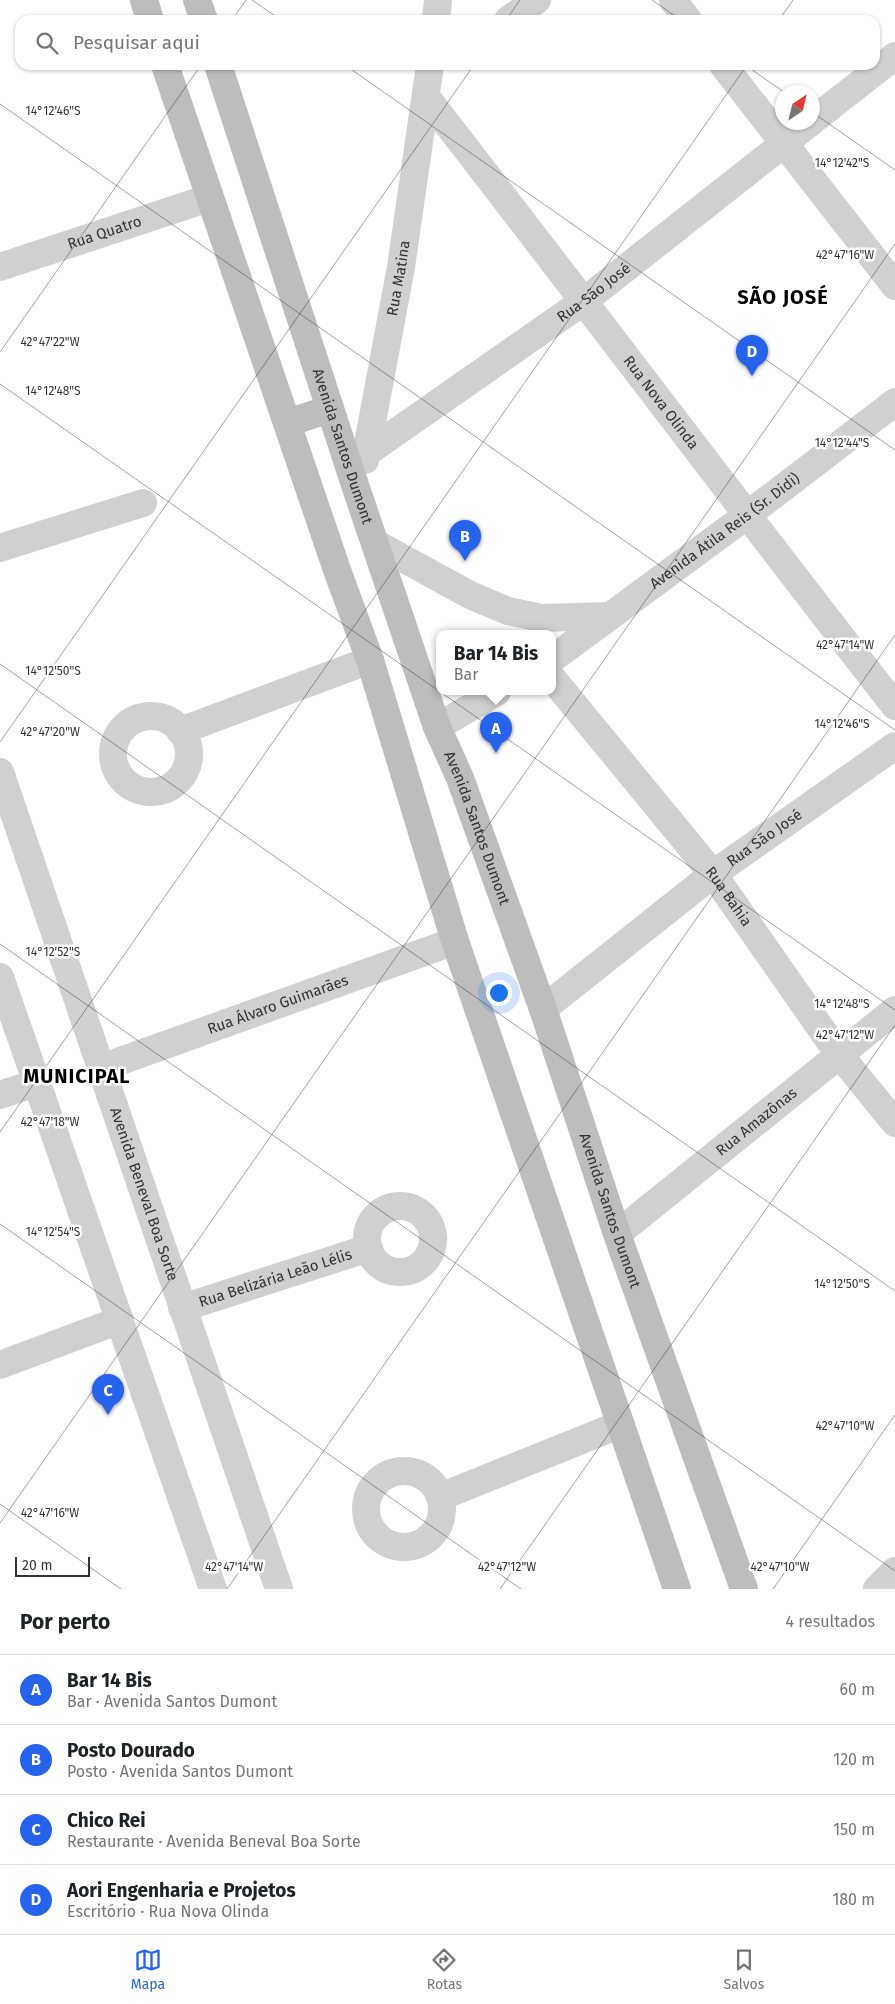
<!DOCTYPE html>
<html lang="pt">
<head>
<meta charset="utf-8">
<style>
  body { margin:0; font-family:"Fira Sans",sans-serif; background:#f6f6f6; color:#202124 }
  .compass { position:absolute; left:775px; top:85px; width:45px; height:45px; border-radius:50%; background:#fff; box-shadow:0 1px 4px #0004; rotate:35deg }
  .scale { position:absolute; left:15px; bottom:12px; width:75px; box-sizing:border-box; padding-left:5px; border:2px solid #333; border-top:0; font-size:14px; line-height:18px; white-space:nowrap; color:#333; -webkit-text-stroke:4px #fff; paint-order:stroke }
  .you { position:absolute; left:498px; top:992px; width:18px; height:18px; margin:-12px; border:4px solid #fff; border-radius:50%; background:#1a73e8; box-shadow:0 0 0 8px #1a73e833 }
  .badge { display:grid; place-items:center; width:32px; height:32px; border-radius:50%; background:#2563eb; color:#fff; font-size:16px; font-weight:700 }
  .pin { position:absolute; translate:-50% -41px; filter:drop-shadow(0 1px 2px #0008) }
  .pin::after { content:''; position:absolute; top:26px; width:18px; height:15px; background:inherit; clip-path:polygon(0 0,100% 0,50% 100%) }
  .popup { position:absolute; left:436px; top:630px; width:120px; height:65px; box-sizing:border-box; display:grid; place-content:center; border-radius:10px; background:#fff; filter:drop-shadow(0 1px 4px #0005); font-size:16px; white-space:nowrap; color:#757577 }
  .popup b { font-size:19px; color:#202124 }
  .popup::after { content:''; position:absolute; left:50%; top:100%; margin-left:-10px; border:10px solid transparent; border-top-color:#fff }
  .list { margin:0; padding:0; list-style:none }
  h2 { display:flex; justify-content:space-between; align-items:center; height:65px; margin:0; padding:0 20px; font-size:21px }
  h2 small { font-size:16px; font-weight:400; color:#757577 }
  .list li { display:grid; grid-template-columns:32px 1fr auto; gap:15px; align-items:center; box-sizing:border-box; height:70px; padding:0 20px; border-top:1px solid #e0e0e0 }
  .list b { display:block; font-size:19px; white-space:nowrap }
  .list p { margin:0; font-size:16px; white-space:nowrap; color:#757577 }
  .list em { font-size:16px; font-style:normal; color:#757577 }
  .icon { flex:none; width:28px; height:28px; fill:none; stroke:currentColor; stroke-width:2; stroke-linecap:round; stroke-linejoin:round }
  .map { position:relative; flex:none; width:895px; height:1589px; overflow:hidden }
  .search { position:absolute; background:#fff; box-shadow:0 1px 4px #0004; left:15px; right:15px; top:15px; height:55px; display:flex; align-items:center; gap:12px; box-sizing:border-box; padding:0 18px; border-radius:15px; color:#757577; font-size:19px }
  .sheet { height:345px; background:#fff }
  nav { display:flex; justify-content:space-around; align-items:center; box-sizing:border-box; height:70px; border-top:1px solid #e0e0e0; background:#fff; font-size:14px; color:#757577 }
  nav a { display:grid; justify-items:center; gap:2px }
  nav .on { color:#2563eb }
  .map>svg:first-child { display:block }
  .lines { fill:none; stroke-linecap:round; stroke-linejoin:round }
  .minor { stroke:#d0d0d0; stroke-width:28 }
  .tertiary { stroke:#d0d0d0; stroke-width:28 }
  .secondary { stroke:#bdbdbd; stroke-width:28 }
  .ticks { fill:none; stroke:#333; stroke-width:1; stroke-opacity:0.45 }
  .labels { text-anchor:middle; stroke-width:5; stroke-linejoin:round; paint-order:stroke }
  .street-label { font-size:15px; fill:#333; stroke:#fff }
  .district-label { font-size:20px; font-weight:bold; letter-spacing:1px; fill:#000; stroke:#fff }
  .ticks-label { font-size:12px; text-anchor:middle; fill:#333; stroke:#fff; stroke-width:5; stroke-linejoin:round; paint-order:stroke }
</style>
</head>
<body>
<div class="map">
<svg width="895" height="1589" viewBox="0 0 895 1589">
  <rect width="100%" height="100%" fill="#fff"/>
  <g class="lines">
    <g class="minor">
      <polyline points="673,0 688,20"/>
      <polyline points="436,20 438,0"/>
      <polyline points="508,20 537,0"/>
      <polyline points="723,65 895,286"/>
      <path id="s1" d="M 427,98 C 584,300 737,504 895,706"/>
      <polyline points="812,121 895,56"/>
      <path id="s2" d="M 0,267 L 209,198"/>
      <path id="s3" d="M 369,451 L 584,301 L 811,122"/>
      <path id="s4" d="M 365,460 L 401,267 L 430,65"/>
      <polyline points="375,543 470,595 508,611 541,618 610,616"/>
      <polyline points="0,548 143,503"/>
      <path id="s5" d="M 552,659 L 746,516 L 895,402"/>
      <path id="s6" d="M 552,678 L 713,874 L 838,1053 L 895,1123"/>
      <circle cx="151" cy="754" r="38"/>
      <polyline points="437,727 497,692"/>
      <polyline points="180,731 370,660"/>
      <path id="s7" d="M 543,1009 L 713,874 L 895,746"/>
      <path id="s8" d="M 101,1068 L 455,941"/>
      <polyline points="0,1095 36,1083"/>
      <circle cx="400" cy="1239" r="33"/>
      <path id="s9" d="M 617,1234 L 895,1010"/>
      <path id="s10" d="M 182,1308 L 369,1248"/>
      <polyline points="0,1365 120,1320"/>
      <circle cx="404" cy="1509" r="38"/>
      <polyline points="440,1497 619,1425"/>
      <polyline points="877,1589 895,1571"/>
    </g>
    <g class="tertiary">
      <path id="s11" d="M 0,772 L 279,1589"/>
      <polyline points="0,977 213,1589"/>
    </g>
    <g class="secondary">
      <polyline points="144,0 150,20"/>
      <polyline points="197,0 204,20"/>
      <polyline points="165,65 337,570 370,660 455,941 677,1589"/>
      <path id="s12" d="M 218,65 L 356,488 L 437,727 L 460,778 L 543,1009 L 617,1234 L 744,1589"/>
      <polyline points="287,423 330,409"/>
    </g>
  </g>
  <path class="ticks" d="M 252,0 L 281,20M 652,0 L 681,20M 232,20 L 246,0M 506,20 L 520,0M 779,20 L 793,0M 345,65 L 895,450M 745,65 L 784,92M 0,104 L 895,730M 812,112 L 895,170M 0,352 L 201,65M 0,384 L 895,1010M 0,664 L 895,1291M 0,742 L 474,65M 0,944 L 895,1571M 0,1132 L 747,65M 0,1224 L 521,1589M 0,1504 L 121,1589M 0,1523 L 895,244M 227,1589 L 895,635M 500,1589 L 895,1025M 773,1589 L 895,1415"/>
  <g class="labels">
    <g class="street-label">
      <text dy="5" stroke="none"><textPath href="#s2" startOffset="110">Rua Quatro</textPath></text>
      <text dy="5" stroke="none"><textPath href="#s4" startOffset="185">Rua Matina</textPath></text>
      <text dy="5" stroke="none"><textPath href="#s3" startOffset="275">Rua São José</textPath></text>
      <text dy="5" stroke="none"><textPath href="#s1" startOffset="384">Rua Nova Olinda</textPath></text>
      <text dy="5" stroke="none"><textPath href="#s12" startOffset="401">Avenida Santos Dumont</textPath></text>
      <text dy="5" stroke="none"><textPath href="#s5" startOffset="215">Avenida Átila Reis (Sr. Didi)</textPath></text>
      <text dy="5" stroke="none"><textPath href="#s12" startOffset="806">Avenida Santos Dumont</textPath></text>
      <text dy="5" stroke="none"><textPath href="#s7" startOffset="280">Rua São José</textPath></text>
      <text dy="5" stroke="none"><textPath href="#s6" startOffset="281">Rua Bahia</textPath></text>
      <text dy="5" stroke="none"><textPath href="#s8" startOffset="188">Rua Álvaro Guimarães</textPath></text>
      <text dy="5" stroke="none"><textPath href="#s9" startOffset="179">Rua Amazônas</textPath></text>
      <text dy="5" stroke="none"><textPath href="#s11" startOffset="446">Avenida Beneval Boa Sorte</textPath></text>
      <text dy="5" stroke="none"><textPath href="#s12" startOffset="1211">Avenida Santos Dumont</textPath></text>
      <text dy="5" stroke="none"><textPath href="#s10" startOffset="98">Rua Belizária Leão Lélis</textPath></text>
    </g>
    <g class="district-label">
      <text x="783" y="304">SÃO JOSÉ</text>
      <text x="77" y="1083">MUNICIPAL</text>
    </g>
  </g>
  <g class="ticks-label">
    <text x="53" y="115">14°12'46"S</text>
    <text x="842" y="167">14°12'42"S</text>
    <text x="845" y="259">42°47'16"W</text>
    <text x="50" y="346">42°47'22"W</text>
    <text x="53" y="395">14°12'48"S</text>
    <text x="842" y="447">14°12'44"S</text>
    <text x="845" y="649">42°47'14"W</text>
    <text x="53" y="675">14°12'50"S</text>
    <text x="842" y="728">14°12'46"S</text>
    <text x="50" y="736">42°47'20"W</text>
    <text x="53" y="956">14°12'52"S</text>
    <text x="842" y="1008">14°12'48"S</text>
    <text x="845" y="1039">42°47'12"W</text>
    <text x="50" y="1126">42°47'18"W</text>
    <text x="53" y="1236">14°12'54"S</text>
    <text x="842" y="1288">14°12'50"S</text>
    <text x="845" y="1430">42°47'10"W</text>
    <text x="50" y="1517">42°47'16"W</text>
    <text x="234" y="1571">42°47'14"W</text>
    <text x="507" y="1571">42°47'12"W</text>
    <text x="780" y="1571">42°47'10"W</text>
  </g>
</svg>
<svg class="compass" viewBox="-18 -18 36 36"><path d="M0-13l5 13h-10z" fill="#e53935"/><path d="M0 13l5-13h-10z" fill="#757577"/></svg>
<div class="scale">20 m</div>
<div class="you"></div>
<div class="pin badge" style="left:496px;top:753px">A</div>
<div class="popup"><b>Bar 14 Bis</b>Bar</div>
<div class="pin badge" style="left:465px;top:561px">B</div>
<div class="pin badge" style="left:108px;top:1415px">C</div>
<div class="pin badge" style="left:752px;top:376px">D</div>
<div class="search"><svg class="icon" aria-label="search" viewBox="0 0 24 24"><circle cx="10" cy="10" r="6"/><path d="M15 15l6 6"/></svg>Pesquisar aqui</div>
</div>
<section class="sheet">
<h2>Por perto<small>4 resultados</small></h2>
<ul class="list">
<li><span class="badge">A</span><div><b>Bar 14 Bis</b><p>Bar · Avenida Santos Dumont</p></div><em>60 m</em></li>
<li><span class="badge">B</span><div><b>Posto Dourado</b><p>Posto · Avenida Santos Dumont</p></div><em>120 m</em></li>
<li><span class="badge">C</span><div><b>Chico Rei</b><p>Restaurante · Avenida Beneval Boa Sorte</p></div><em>150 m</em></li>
<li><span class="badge">D</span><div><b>Aori Engenharia e Projetos</b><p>Escritório · Rua Nova Olinda</p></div><em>180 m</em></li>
</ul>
</section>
<nav>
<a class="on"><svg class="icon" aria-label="map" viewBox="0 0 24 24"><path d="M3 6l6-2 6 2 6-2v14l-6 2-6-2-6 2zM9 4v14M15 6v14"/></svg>Mapa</a>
<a><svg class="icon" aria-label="directions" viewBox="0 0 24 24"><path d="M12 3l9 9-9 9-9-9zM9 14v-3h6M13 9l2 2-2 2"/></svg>Rotas</a>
<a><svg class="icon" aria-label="saved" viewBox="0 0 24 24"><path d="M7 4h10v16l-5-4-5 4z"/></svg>Salvos</a>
</nav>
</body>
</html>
